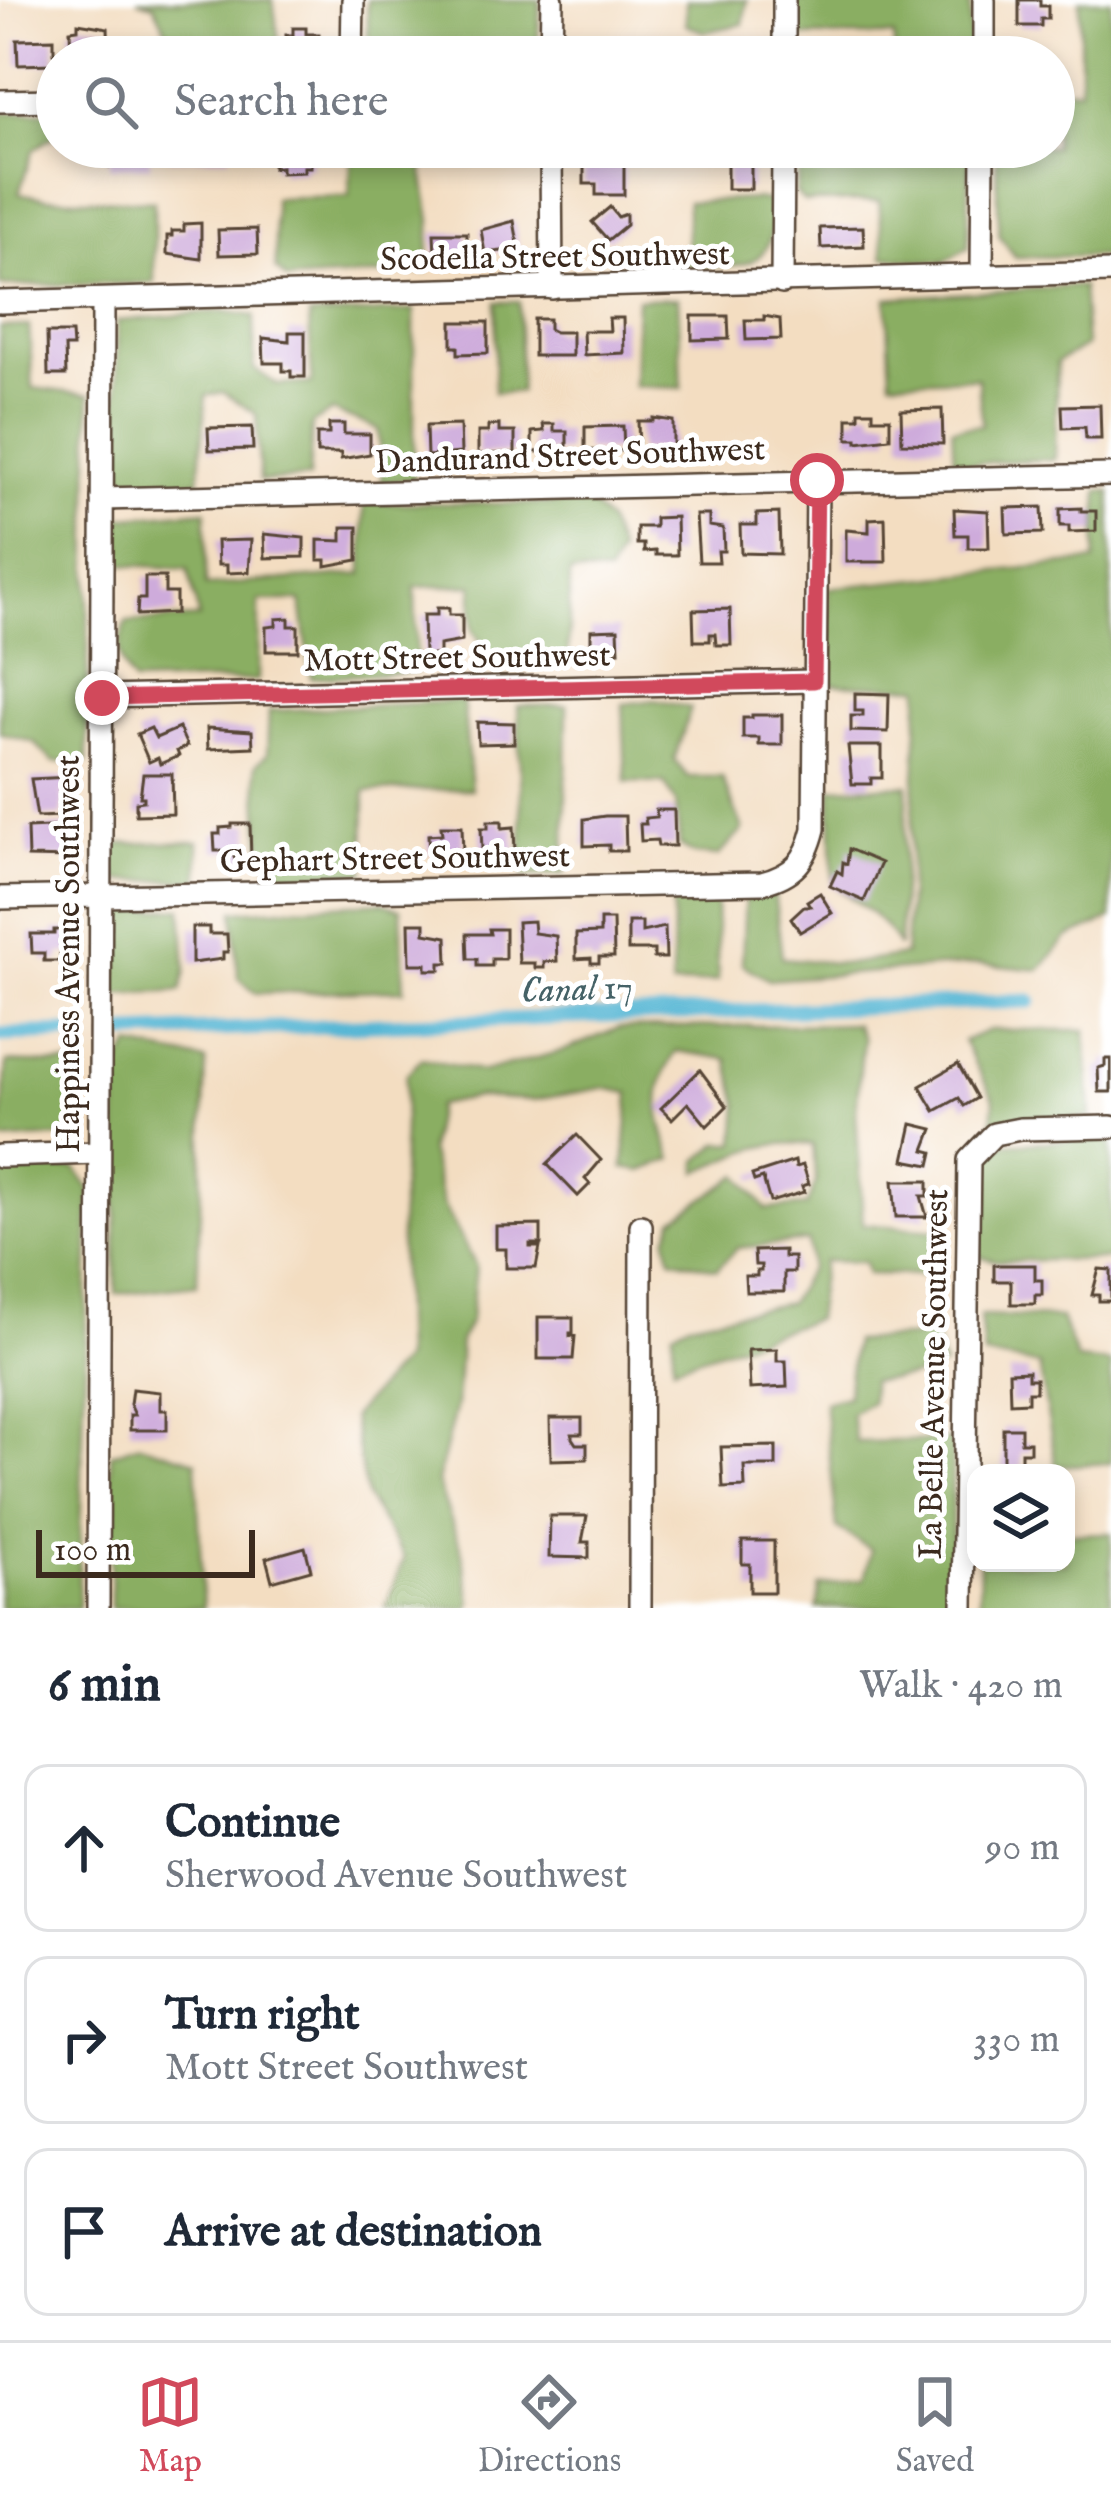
<!DOCTYPE html>
<html lang="en">
<head>
<meta charset="utf-8">
<style>
  body { margin:0; font-family:"IM FELL English",serif; background:#f6f6f7; color:#1f2937 }
  .controls { position:absolute; right:36px; bottom:36px; display:grid; overflow:hidden; border-radius:24px; box-shadow:0 6px 18px #0003 }
  .controls button { width:108px; height:108px; display:grid; place-items:center; padding:0; border:0; border-bottom:3px solid #e0e1e3; background:#fff; color:#1f2937; font:60px sans-serif }
  .scale { position:absolute; left:36px; bottom:30px; width:219px; box-sizing:border-box; padding-left:12px; border:6px solid #3b2a1e; border-top:0; font-size:33px; line-height:42px; white-space:nowrap; color:#3b2a1e; -webkit-text-stroke:9px #fff; paint-order:stroke }
  .stop { position:absolute; width:36px; height:36px; margin:-27px; border:9px solid #d1495b; border-radius:50%; background:#fff }
  .stop.end { background:#d1495b; border-color:#fff; box-shadow:0 3px 12px #0008 }
  .list { margin:0; padding:0; list-style:none }
  h2 { display:flex; justify-content:space-between; align-items:center; height:156px; margin:0; padding:0 48px; font-size:51px }
  h2 small { font-size:39px; font-weight:400; color:#747a83 }
  .list li { display:grid; grid-template-columns:78px 1fr auto; gap:36px; align-items:center; box-sizing:border-box; height:168px; margin:0 24px 24px; padding:0 24px; border:3px solid #e0e1e3; border-radius:24px }
  .list b { display:block; font-size:45px; white-space:nowrap }
  .list p { margin:0; font-size:39px; white-space:nowrap; color:#747a83 }
  .list em { font-size:39px; font-style:normal; color:#747a83 }
  .icon { flex:none; width:66px; height:66px; fill:none; stroke:currentColor; stroke-width:2; stroke-linecap:round; stroke-linejoin:round }
  .map { position:relative; flex:none; width:1111px; height:1608px; overflow:hidden }
  .search { position:absolute; background:#fff; box-shadow:0 6px 18px #0003; left:36px; right:36px; top:36px; height:132px; display:flex; align-items:center; gap:30px; box-sizing:border-box; padding:0 42px; border-radius:66px; color:#747a83; font-size:45px }
  .sheet { height:732px; background:#fff }
  nav { display:flex; justify-content:space-around; align-items:center; box-sizing:border-box; height:168px; border-top:3px solid #e0e1e3; background:#fff; font-size:33px; color:#747a83 }
  nav a { display:grid; justify-items:center; gap:6px }
  nav .on { color:#d1495b }
  .map>svg:first-child { display:block }
  .forest { fill:#8aae62; stroke:#626c40; stroke-width:3 }
  .lines { fill:none; stroke-linecap:round; stroke-linejoin:round }
  .canal { stroke:#55b6d4; stroke-width:15 }
  .building { fill:#ceabdb }
  .minor-casing { stroke:#574536; stroke-width:26 }
  .minor { stroke:#fff; stroke-width:21 }
  .route { stroke:#d1495b; stroke-width:15 }
  .labels { text-anchor:middle; stroke-width:10; stroke-linejoin:round; paint-order:stroke }
  .street-label { font-size:33px; fill:#3b2a1e; stroke:#fff }
  .water-label { font-size:36px; font-style:italic; fill:#456267; stroke:#fff }
</style>
</head>
<body>
<div class="map">
<svg width="1111" height="1608" viewBox="0 0 1111 1608">
  <rect width="100%" height="100%" fill="#fff"/>
  <filter id="ink" filterUnits="userSpaceOnUse"><feTurbulence type="fractalNoise" baseFrequency=".00833" numOctaves="2"/><feDisplacementMap in="SourceGraphic" scale="24" xChannelSelector="R" yChannelSelector="G"/><feConvolveMatrix kernelMatrix="1 2 1 2 8 2 1 2 1" color-interpolation-filters="sRGB"/></filter>
  <filter id="wash" filterUnits="userSpaceOnUse"><feTurbulence type="fractalNoise" baseFrequency=".004" numOctaves="4" result="noise"/><feDisplacementMap in="SourceGraphic" scale="48" xChannelSelector="R" yChannelSelector="G"/><feGaussianBlur stdDeviation="2.7" result="paint"/><feColorMatrix in="noise" values="0 0 0 0 0 0 0 0 0 0 0 0 0 0 0 0 0 1.4 0 .05"/><feComposite in="paint" operator="in"/></filter>
  <g filter="url(#wash)">
    <rect width="100%" height="100%" fill="#f3ddc1"/>
    <g class="forest">
      <polygon points="137,0 273,0 281,57 157,57 167,32 154,5"/>
      <polygon points="367,0 540,0 538,37 533,57 369,57"/>
      <polygon points="686,0 747,0 743,24 705,32 686,25"/>
      <polygon points="795,0 970,0 970,57 894,57 894,36 800,37"/>
      <polygon points="1080,0 1111,0 1111,256 1015,257 999,235 996,147 1054,147 1054,89 1080,89"/>
      <polygon points="57,111 57,133 33,150 19,193 46,198 154,201 154,283 0,286 0,113"/>
      <polygon points="349,147 425,147 423,172 431,220 427,272 287,280 276,269 274,198 349,196 352,149"/>
      <polygon points="893,147 969,147 968,248 943,262 884,257 879,201 804,202 796,193 802,149"/>
      <path d="M 756,199 L 774,202 C 774,272 746,266 687,267 L 687,202 Z"/>
      <polygon points="1082,286 1086,346 1057,362 1055,459 954,464 952,428 982,425 978,378 891,380 887,298"/>
      <polygon points="678,298 682,388 634,386 637,299"/>
      <polygon points="496,302 519,302 520,392 494,393"/>
      <polygon points="414,310 414,479 382,482 378,429 332,411 312,424 309,478 260,481 256,414 223,392 206,396 199,481 135,486 118,470 117,321 224,311 254,316 254,369 278,385 312,383 309,316"/>
      <polygon points="29,326 33,388 90,395 87,762 53,762 34,742 0,733 0,327"/>
      <polygon points="1099,491 1111,491 1111,919 1067,938 1040,970 981,964 769,980 742,964 745,895 774,892 782,958 848,964 905,955 920,687 831,684 828,588 1095,561"/>
      <path d="M 364,503 L 590,504 L 607,521 L 619,553 L 608,574 L 570,573 L 568,664 L 496,666 L 473,630 L 473,585 L 415,587 L 417,672 L 311,678 L 301,601 L 259,601 L 258,680 L 133,683 C 117,660 116,647 127,622 L 199,618 L 188,569 L 121,564 L 113,542 L 118,518 L 206,510 L 206,586 L 363,574 Z"/>
      <polygon points="655,700 691,708 674,760 688,777 722,777 743,830 718,856 695,854 680,846 676,802 664,783 626,782 623,704"/>
      <polygon points="463,701 471,789 365,791 364,873 278,876 262,856 256,765 267,754 269,711"/>
      <polygon points="567,705 565,874 523,876 518,706"/>
      <path d="M 908,785 L 899,947 C 886,920 858,903 833,885 L 831,788 Z"/>
      <polygon points="199,842 199,880 119,881 113,872 113,844"/>
      <polygon points="716,895 718,981 672,986 673,896"/>
      <polygon points="382,902 401,909 404,990 255,993 238,977 234,911"/>
      <polygon points="182,908 186,970 181,991 114,995 111,924 123,911"/>
      <path d="M 855,1024 L 863,1039 L 856,1111 L 863,1224 L 948,1231 L 937,1275 L 867,1274 L 864,1262 L 823,1261 L 815,1319 L 673,1366 L 673,1331 L 689,1322 L 789,1303 L 810,1268 L 808,1241 L 737,1248 L 717,1269 L 671,1258 L 667,1238 L 674,1219 L 739,1175 L 766,1209 L 806,1206 L 816,1183 L 813,1145 C 767,1138 739,1154 698,1172 L 698,1161 L 719,1143 L 736,1143 L 739,1104 L 728,1059 L 677,1051 C 651,1088 657,1119 673,1159 L 643,1171 L 624,1168 L 630,1093 L 603,1088 L 533,1100 L 477,1097 L 437,1105 L 429,1150 L 443,1205 L 476,1266 L 470,1320 L 460,1341 L 456,1405 L 437,1482 L 461,1548 L 471,1602 L 469,1608 L 385,1608 L 404,1558 L 366,1497 L 352,1417 L 403,1360 L 400,1228 L 406,1075 L 422,1059 L 483,1072 L 563,1051 L 619,1028 Z"/>
      <polygon points="989,1030 1086,1030 1091,1117 992,1124 994,1099 963,1041"/>
      <polygon points="131,1046 206,1061 197,1285 116,1294 117,1066"/>
      <polygon points="7,1062 79,1065 81,1128 58,1137 0,1141"/>
      <polygon points="1111,1139 1111,1259 996,1261 979,1256 975,1223 980,1157 997,1144"/>
      <polygon points="75,1168 90,1189 78,1608 0,1608 0,1171"/>
      <polygon points="980,1316 1061,1318 1077,1360 1111,1363 1111,1463 1056,1466 1039,1365 984,1356"/>
      <polygon points="935,1336 944,1366 912,1377 871,1381 871,1402 851,1413 856,1442 952,1440 952,1608 817,1608 820,1586 864,1579 871,1550 837,1528 824,1402 847,1396 854,1341"/>
      <polygon points="139,1444 196,1461 203,1608 111,1608 111,1454"/>
      <polygon points="1111,1533 1111,1608 979,1608 980,1563 1066,1563 1066,1534"/>
    </g>
    <g class="lines">
      <g class="canal">
        <polyline points="126,1033 1030,1001"/>
        <polyline points="0,1035 69,1033"/>
      </g>
    </g>
    <g id="blocks">
      <g class="building">
        <polygon points="1019,0 1040,0 1040,6 1048,6 1048,19 1041,19 1041,26 1019,26"/>
        <polygon points="78,23 108,28 109,52 71,57 70,30 78,29"/>
        <polygon points="293,28 306,28 306,34 319,34 320,57 287,57 286,35 293,35"/>
        <polygon points="54,39 54,64 18,65 17,40"/>
        <polygon points="109,147 149,147 150,166 110,167"/>
        <polygon points="166,147 229,147 230,157 170,159"/>
        <polygon points="273,147 311,147 311,167 304,167 304,172 281,173 281,167 273,168"/>
        <rect x="727" y="158" width="24" height="31"/>
        <polygon points="584,164 624,164 624,195 596,195 596,184 584,184"/>
        <polygon points="610,207 618,217 626,214 626,225 608,240 592,222"/>
        <polygon points="514,221 519,249 485,253 481,230"/>
        <polygon points="201,223 201,259 167,254 167,236 172,236 172,231 184,231 184,224"/>
        <polygon points="863,227 864,246 821,248 820,228"/>
        <polygon points="257,229 258,254 219,255 218,230"/>
        <polygon points="434,233 467,233 467,255 435,255"/>
        <polygon points="692,316 728,316 729,339 692,340"/>
        <polygon points="764,316 780,319 781,339 746,340 745,320 764,320"/>
        <polygon points="609,318 623,318 624,353 584,355 583,331 610,331"/>
        <polygon points="534,319 549,319 549,329 555,332 572,332 572,356 534,356"/>
        <polygon points="452,322 488,322 488,353 458,354 458,347 452,347"/>
        <polygon points="289,332 305,332 305,377 291,377 291,371 283,371 283,363 264,363 263,338 289,341"/>
        <polygon points="47,333 72,333 73,347 65,347 66,375 48,375"/>
        <polygon points="1100,405 1101,439 1086,439 1085,427 1063,428 1062,406"/>
        <polygon points="942,409 943,444 902,443 901,410"/>
        <polygon points="859,411 873,411 873,418 890,418 890,438 857,442 857,439 848,439 848,418 859,418"/>
        <polygon points="653,418 673,421 673,447 639,451 638,421 653,421"/>
        <polygon points="329,424 344,424 344,434 370,434 370,454 341,459 341,453 317,453 317,434 329,434"/>
        <polygon points="543,424 554,424 554,431 567,431 567,451 532,452 532,432 544,431"/>
        <polygon points="460,425 461,453 427,456 426,426"/>
        <polygon points="499,425 499,432 515,432 515,453 478,454 478,432 488,432 488,426"/>
        <polygon points="623,426 624,451 585,450 585,427"/>
        <polygon points="252,427 253,449 209,450 208,428"/>
        <polygon points="1042,507 1043,533 1006,534 1005,508"/>
        <polygon points="1081,508 1081,511 1096,511 1096,531 1069,532 1069,526 1060,526 1060,509"/>
        <polygon points="954,509 988,511 989,548 968,548 968,535 955,535"/>
        <polygon points="779,513 780,554 741,553 740,525 757,525 757,514"/>
        <polygon points="696,515 709,515 709,526 723,528 724,551 718,551 719,562 699,562"/>
        <polygon points="676,517 677,555 656,555 656,551 644,552 644,544 637,544 637,527 655,527 655,518"/>
        <polygon points="885,518 886,562 846,562 846,530 869,532 869,519"/>
        <polygon points="342,527 358,527 358,560 326,566 326,560 318,560 318,540 342,541"/>
        <polygon points="264,534 304,538 304,557 265,558"/>
        <polygon points="251,540 249,572 227,573 227,565 218,565 217,541"/>
        <polygon points="145,577 165,577 165,593 176,593 176,613 137,615 138,599 145,599"/>
        <polygon points="437,608 449,608 449,615 462,615 462,641 439,645 439,655 424,655 423,615 437,615"/>
        <polygon points="730,609 731,645 716,645 715,634 710,634 710,641 694,641 693,610"/>
        <polygon points="289,618 289,626 298,626 298,651 266,651 266,627 276,626 276,619"/>
        <polygon points="618,629 619,651 591,652 591,630"/>
        <polygon points="855,693 889,694 888,732 851,731 851,716 863,716 863,711 855,711"/>
        <polygon points="752,715 782,715 782,745 759,745 759,738 743,738 743,718 752,718"/>
        <polygon points="477,722 514,723 514,743 478,744"/>
        <polygon points="151,728 156,738 179,728 187,746 177,751 179,756 160,764 158,758 149,762 137,734"/>
        <polygon points="207,728 252,731 253,747 208,749"/>
        <polygon points="848,746 882,746 882,778 871,778 871,784 852,784"/>
        <polygon points="143,774 172,774 173,814 136,815 136,802 144,801 144,797 140,797"/>
        <polygon points="70,777 71,792 61,793 64,796 62,816 37,817 31,779"/>
        <polygon points="656,810 674,810 675,846 658,846 657,840 641,841 640,824 646,824 645,818 657,817"/>
        <polygon points="605,816 625,816 626,851 609,851 609,845 584,846 584,819"/>
        <polygon points="488,821 502,821 502,828 514,827 515,853 482,851 481,828 488,828"/>
        <polygon points="232,824 250,824 251,860 235,860 232,851 215,851 214,834 220,834 220,828 232,827"/>
        <polygon points="70,826 71,858 28,857 27,828"/>
        <polygon points="441,826 462,826 463,853 429,854 428,835 442,834"/>
        <polygon points="849,849 881,863 864,901 830,886 837,871 842,874 843,862 847,864"/>
        <polygon points="820,893 832,913 800,932 791,918 804,906 810,906 807,901"/>
        <polygon points="600,920 613,920 614,957 599,957 599,963 591,963 591,958 576,959 576,934 600,933"/>
        <polygon points="533,921 534,933 556,936 557,961 544,962 544,968 535,968 535,963 519,963 517,922"/>
        <polygon points="628,922 642,922 642,932 665,927 666,958 654,958 654,950 628,950"/>
        <polygon points="409,923 425,923 425,933 447,937 448,963 440,963 440,970 426,970 426,964 410,964"/>
        <polygon points="192,927 209,927 209,934 227,934 228,952 223,952 223,959 192,963"/>
        <polygon points="489,929 505,929 505,959 492,959 492,966 477,966 477,959 468,959 467,934 490,934"/>
        <polygon points="54,930 70,930 71,953 60,954 60,961 44,961 44,953 32,953 31,934 54,934"/>
        <polygon points="1105,1059 1111,1059 1111,1092 1099,1092 1098,1068 1105,1066"/>
        <polygon points="958,1064 977,1098 964,1106 959,1098 935,1111 920,1086"/>
        <polygon points="700,1070 727,1106 707,1126 688,1103 672,1119 661,1108"/>
        <polygon points="912,1124 933,1129 925,1150 933,1152 930,1165 904,1160"/>
        <polygon points="577,1135 601,1160 585,1179 590,1184 578,1196 547,1164"/>
        <polygon points="795,1161 796,1167 803,1165 809,1184 802,1186 804,1192 770,1202 763,1178 754,1181 752,1175"/>
        <polygon points="893,1181 928,1181 928,1196 921,1196 927,1217 896,1217"/>
        <polygon points="541,1225 541,1244 530,1244 530,1247 540,1247 536,1268 506,1268 506,1249 496,1249 496,1226"/>
        <polygon points="784,1250 784,1257 794,1257 794,1272 784,1272 784,1292 746,1292 745,1276 757,1276 757,1271 761,1271 761,1265 755,1265 754,1251"/>
        <polygon points="994,1265 1035,1265 1035,1280 1042,1280 1042,1295 1035,1295 1035,1304 1011,1304 1011,1281 994,1281"/>
        <polygon points="1099,1269 1111,1270 1111,1301 1099,1301 1099,1295 1092,1295"/>
        <polygon points="538,1317 573,1317 573,1333 570,1333 570,1336 575,1336 573,1359 538,1359"/>
        <polygon points="777,1349 777,1361 786,1361 787,1387 750,1389 748,1350"/>
        <polygon points="1028,1371 1028,1379 1036,1379 1036,1392 1028,1392 1028,1402 1010,1403 1009,1372"/>
        <polygon points="132,1389 160,1392 160,1410 167,1410 167,1430 130,1430 130,1415 135,1415 130,1404"/>
        <polygon points="550,1418 582,1418 582,1434 572,1434 572,1438 576,1444 587,1444 587,1459 551,1460"/>
        <polygon points="1003,1428 1021,1428 1021,1442 1030,1442 1030,1452 1021,1452 1021,1468 1003,1468"/>
        <polygon points="776,1446 776,1466 744,1466 745,1487 723,1488 721,1447"/>
        <polygon points="550,1516 587,1516 582,1542 589,1542 589,1558 549,1557"/>
        <polygon points="742,1541 774,1541 774,1592 750,1592 750,1564 742,1564"/>
        <polygon points="305,1547 311,1570 272,1581 266,1558"/>
      </g>
    </g>
  </g>
  <g filter="url(#ink)">
    <use href="#blocks" fill-opacity="0" stroke="#574536" stroke-width="3"/>
    <g class="lines">
      <defs>
        <g id="minor">
          <polyline points="352,57 353,0"/>
          <polyline points="551,57 552,0"/>
          <polyline points="784,57 784,0"/>
          <polyline points="984,57 984,0"/>
          <polyline points="0,101 57,100"/>
          <polyline points="551,147 552,288"/>
          <polyline points="982,274 983,147"/>
          <polyline points="782,283 783,147"/>
          <polyline points="0,302 1111,272"/>
          <polyline points="102,499 1111,475"/>
          <polyline points="102,697 814,681"/>
          <path d="M 0,898 L 762,883 C 794,875 806,861 814,829 L 817,480"/>
          <polyline points="0,1156 99,1153"/>
          <polyline points="98,1608 103,300"/>
          <polyline points="640,1608 641,1226"/>
          <polyline points="963,1608 969,1160 994,1134 1020,1129 1111,1127"/>
        </g>
      </defs>
      <use href="#minor" class="minor-casing"/>
      <use href="#minor" class="minor"/>
    </g>
  </g>
  <g class="lines" filter="url(#ink)">
    <polyline class="route" points="102,698 814,681 817,480"/>
  </g>
  <g class="labels">
    <g class="street-label">
      <text transform="translate(555 255) rotate(-1)" y="12">Scodella Street Southwest</text>
      <text transform="translate(570 454) rotate(-2)" y="12">Dandurand Street Southwest</text>
      <text transform="translate(457 656) rotate(-1)" y="12">Mott Street Southwest</text>
      <text transform="translate(395 857) rotate(-1)" y="12">Gephart Street Southwest</text>
      <text transform="translate(67 954) rotate(-90)" y="12">Happiness Avenue Southwest</text>
      <text transform="translate(932 1374) rotate(-89)" y="12">La Belle Avenue Southwest</text>
    </g>
    <g class="water-label">
      <text transform="translate(577 987) rotate(-2)" y="13">Canal 17</text>
    </g>
  </g>
</svg>
<div class="controls">
<button><svg class="icon" aria-label="layers" viewBox="0 0 24 24"><path d="M12 4l9 5-9 5-9-5zM3 14l9 5 9-5"/></svg></button>
</div>
<div class="scale">100 m</div>
<div class="stop" style="left:817px;top:480px"></div>
<div class="stop end" style="left:102px;top:698px"></div>
<div class="search"><svg class="icon" aria-label="search" viewBox="0 0 24 24"><circle cx="10" cy="10" r="6"/><path d="M15 15l6 6"/></svg>Search here</div>
</div>
<section class="sheet">
<h2>6 min<small>Walk · 420 m</small></h2>
<ul class="list">
<li><svg class="icon" aria-label="ahead" viewBox="0 0 24 24"><path d="M12 20V5M6 11l6-6 6 6"/></svg><div><b>Continue</b><p>Sherwood Avenue Southwest</p></div><em>90 m</em></li>
<li><svg class="icon" aria-label="right" viewBox="0 0 24 24"><path d="M7 20v-9h11M14 6l5 5-5 5"/></svg><div><b>Turn right</b><p>Mott Street Southwest</p></div><em>330 m</em></li>
<li><svg class="icon" aria-label="arrive" viewBox="0 0 24 24"><path d="M6 21V4h12l-3 4 3 4H6"/></svg><div><b>Arrive at destination</b></div></li>
</ul>
</section>
<nav>
<a class="on"><svg class="icon" aria-label="map" viewBox="0 0 24 24"><path d="M3 6l6-2 6 2 6-2v14l-6 2-6-2-6 2zM9 4v14M15 6v14"/></svg>Map</a>
<a><svg class="icon" aria-label="directions" viewBox="0 0 24 24"><path d="M12 3l9 9-9 9-9-9zM9 14v-3h6M13 9l2 2-2 2"/></svg>Directions</a>
<a><svg class="icon" aria-label="saved" viewBox="0 0 24 24"><path d="M7 4h10v16l-5-4-5 4z"/></svg>Saved</a>
</nav>
</body>
</html>
